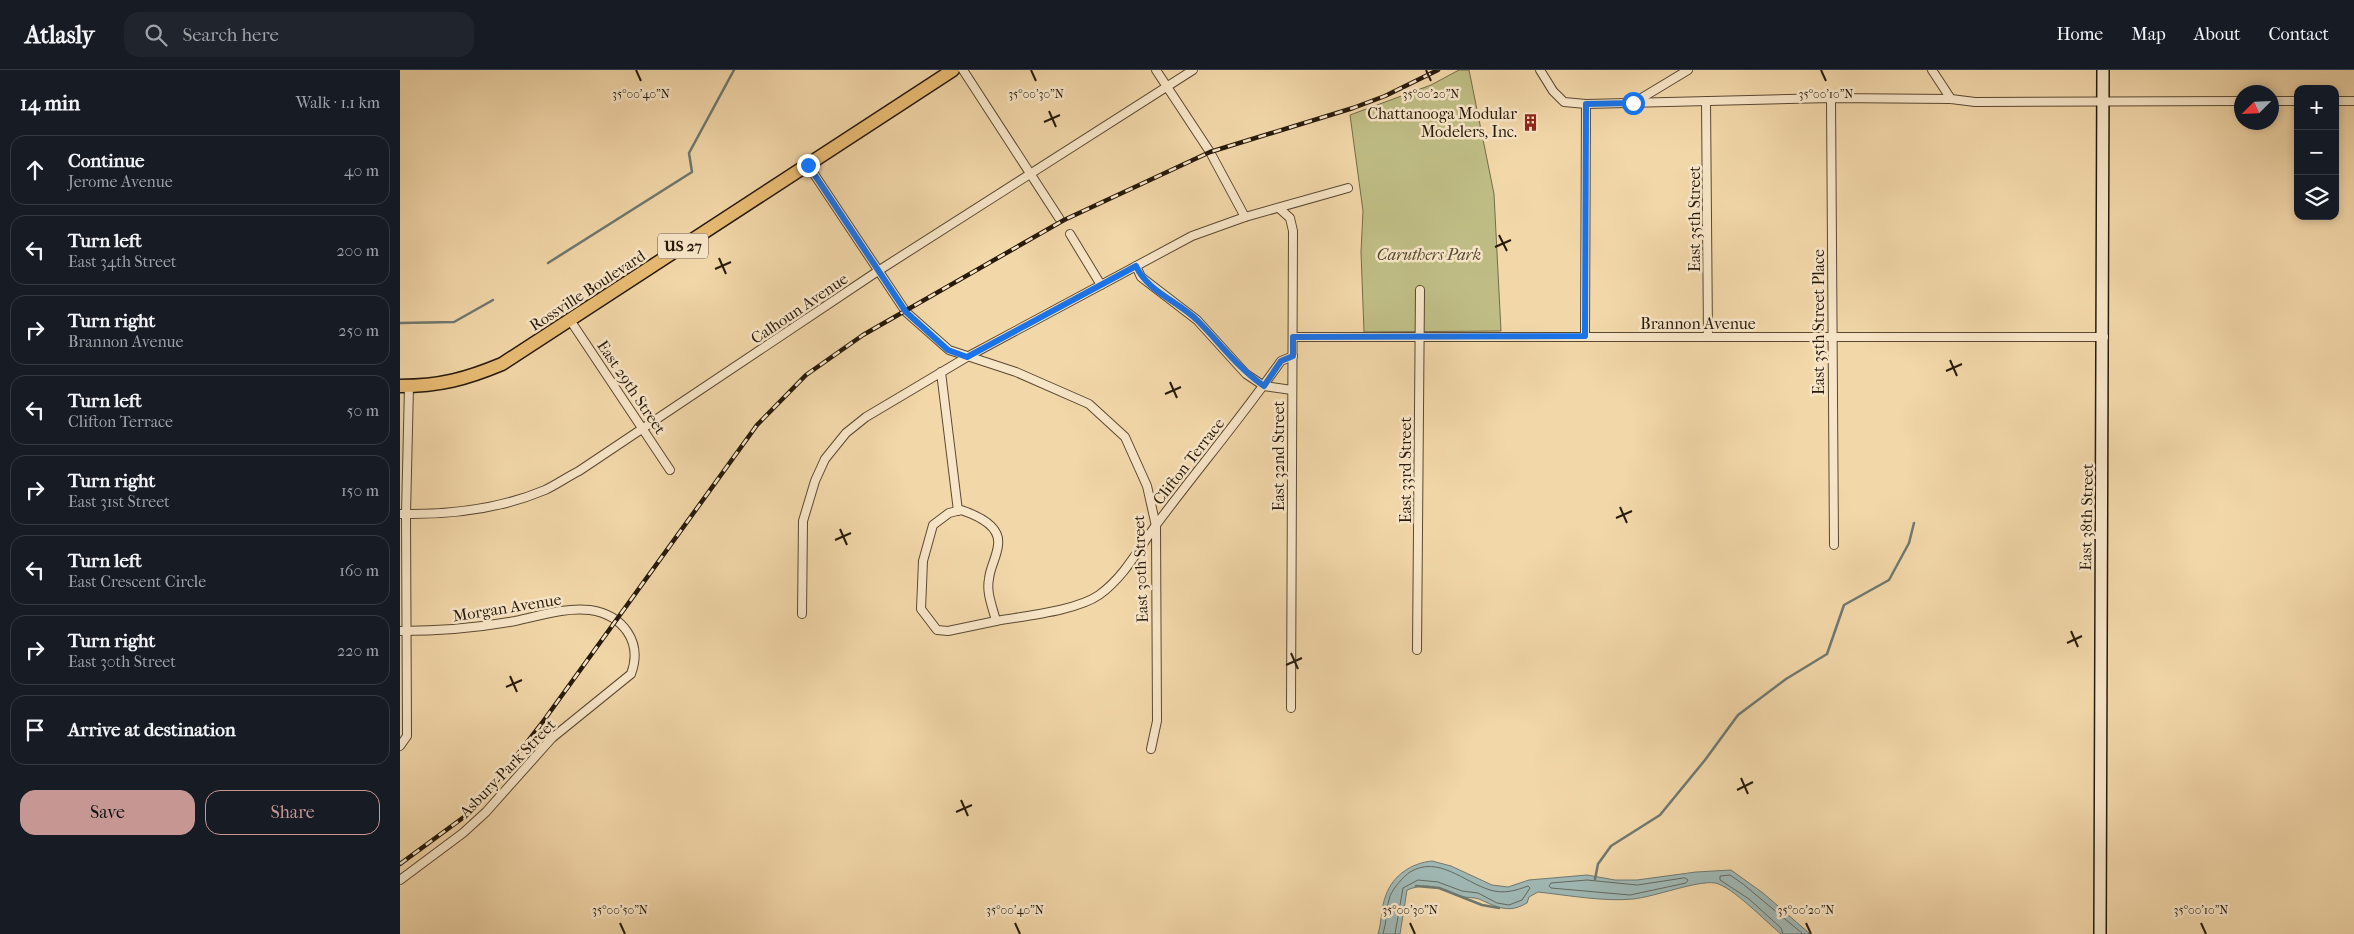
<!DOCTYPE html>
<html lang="en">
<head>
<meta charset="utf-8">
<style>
  body { margin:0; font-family:"IM FELL French Canon",serif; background:#20242c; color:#f1f3f6 }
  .controls { position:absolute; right:15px; top:15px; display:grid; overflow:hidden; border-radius:10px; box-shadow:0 2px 8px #0003 }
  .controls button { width:45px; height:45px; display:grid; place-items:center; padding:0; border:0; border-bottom:1px solid #363941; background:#171b24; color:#f1f3f6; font:25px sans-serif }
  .compass { position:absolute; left:1834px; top:15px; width:45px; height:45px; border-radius:50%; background:#171b24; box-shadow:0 2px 8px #0003; rotate:246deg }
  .stop { position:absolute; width:15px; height:15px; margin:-11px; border:4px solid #1a73e8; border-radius:50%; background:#fff }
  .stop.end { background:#1a73e8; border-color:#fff; box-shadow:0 1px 5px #0008 }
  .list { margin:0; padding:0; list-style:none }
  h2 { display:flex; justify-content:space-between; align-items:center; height:65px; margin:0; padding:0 20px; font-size:21px }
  h2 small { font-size:16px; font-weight:400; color:#9ea1a6 }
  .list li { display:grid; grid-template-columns:32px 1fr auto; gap:15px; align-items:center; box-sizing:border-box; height:70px; margin:0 10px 10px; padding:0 10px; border:1px solid #363941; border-radius:15px }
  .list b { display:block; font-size:19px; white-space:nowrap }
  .list p { margin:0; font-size:16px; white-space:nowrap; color:#9ea1a6 }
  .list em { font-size:16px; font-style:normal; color:#9ea1a6 }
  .actions { display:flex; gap:10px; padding:15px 20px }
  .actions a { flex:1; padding:11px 0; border:1px solid #c59692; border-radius:15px; text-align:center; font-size:18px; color:#c59692 }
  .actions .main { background:#c59692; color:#111 }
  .icon { flex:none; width:28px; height:28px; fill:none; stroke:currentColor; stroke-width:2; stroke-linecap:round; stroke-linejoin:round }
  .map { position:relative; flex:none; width:1954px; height:864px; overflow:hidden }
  header { display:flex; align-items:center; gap:30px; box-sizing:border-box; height:70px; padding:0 25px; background:#171b24; border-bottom:1px solid #363941 }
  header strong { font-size:24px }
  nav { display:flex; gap:28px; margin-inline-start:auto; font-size:18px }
  .search { width:350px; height:45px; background:#20242c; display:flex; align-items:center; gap:12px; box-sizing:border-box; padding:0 18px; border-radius:15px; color:#9ea1a6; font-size:19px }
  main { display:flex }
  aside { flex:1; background:#171b24 }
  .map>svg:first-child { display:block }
  .green { fill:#bfbd85; stroke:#736c48 }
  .water { fill:#9fb7b3; stroke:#6f7870 }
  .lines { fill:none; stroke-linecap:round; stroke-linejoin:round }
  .shore { stroke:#63685f; stroke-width:1 }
  .stream { stroke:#6f7870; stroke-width:2.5 }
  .minor-casing { stroke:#5a4932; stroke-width:10 }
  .secondary-casing { stroke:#271a0b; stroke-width:14 }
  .trunk-casing { stroke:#271a0b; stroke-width:15 }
  .minor { stroke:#f7e5c7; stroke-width:8 }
  .secondary { stroke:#f7e5c7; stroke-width:11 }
  .trunk { stroke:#e9bc74; stroke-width:12 }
  .rail-casing { stroke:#271a0b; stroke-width:4.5 }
  .rail { stroke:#f7e5c7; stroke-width:2.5; stroke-dasharray:8; stroke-linecap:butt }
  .route { stroke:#1a73e8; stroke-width:6 }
  .ticks { fill:none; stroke:#271a0b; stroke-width:2 }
  .labels { text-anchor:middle; stroke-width:5; stroke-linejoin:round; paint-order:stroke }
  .shield { fill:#f7e5c7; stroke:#655743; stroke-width:1 }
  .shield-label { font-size:15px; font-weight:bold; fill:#271a0b }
  .poi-label { font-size:16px; fill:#271a0b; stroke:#f7e5c7; text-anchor:end }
  .street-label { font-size:16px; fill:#271a0b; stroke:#f7e5c7 }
  .park-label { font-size:16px; font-style:italic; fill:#554b30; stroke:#f7e5c7 }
  .ticks-label { font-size:12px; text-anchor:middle; fill:#271a0b; stroke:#f7e5c7; stroke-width:5; stroke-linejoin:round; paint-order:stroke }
</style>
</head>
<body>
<header>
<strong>Atlasly</strong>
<div class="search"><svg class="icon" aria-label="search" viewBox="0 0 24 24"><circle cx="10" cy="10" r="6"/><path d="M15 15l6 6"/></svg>Search here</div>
<nav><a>Home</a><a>Map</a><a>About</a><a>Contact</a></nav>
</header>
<main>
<aside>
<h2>14 min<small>Walk · 1.1 km</small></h2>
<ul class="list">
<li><svg class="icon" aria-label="ahead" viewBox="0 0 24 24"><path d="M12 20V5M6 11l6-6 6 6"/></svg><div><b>Continue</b><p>Jerome Avenue</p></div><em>40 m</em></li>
<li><svg class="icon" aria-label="left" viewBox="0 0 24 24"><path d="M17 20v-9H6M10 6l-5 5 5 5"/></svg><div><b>Turn left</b><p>East 34th Street</p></div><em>200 m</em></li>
<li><svg class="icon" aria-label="right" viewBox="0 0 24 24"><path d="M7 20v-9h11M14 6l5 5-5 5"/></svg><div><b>Turn right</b><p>Brannon Avenue</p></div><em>250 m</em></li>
<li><svg class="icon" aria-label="left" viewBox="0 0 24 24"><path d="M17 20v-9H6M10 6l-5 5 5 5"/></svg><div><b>Turn left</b><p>Clifton Terrace</p></div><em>50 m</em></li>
<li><svg class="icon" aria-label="right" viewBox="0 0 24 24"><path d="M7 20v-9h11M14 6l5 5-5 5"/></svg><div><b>Turn right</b><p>East 31st Street</p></div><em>150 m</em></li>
<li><svg class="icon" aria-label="left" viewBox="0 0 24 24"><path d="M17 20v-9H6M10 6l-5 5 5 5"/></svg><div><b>Turn left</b><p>East Crescent Circle</p></div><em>160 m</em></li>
<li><svg class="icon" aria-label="right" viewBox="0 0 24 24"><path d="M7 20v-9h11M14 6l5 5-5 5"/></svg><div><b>Turn right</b><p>East 30th Street</p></div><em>220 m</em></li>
<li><svg class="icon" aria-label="arrive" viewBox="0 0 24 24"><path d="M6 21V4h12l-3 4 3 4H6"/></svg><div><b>Arrive at destination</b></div></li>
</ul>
<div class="actions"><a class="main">Save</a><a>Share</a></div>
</aside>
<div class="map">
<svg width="1954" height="864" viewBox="0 0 1954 864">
  <rect width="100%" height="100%" fill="#f2d7a9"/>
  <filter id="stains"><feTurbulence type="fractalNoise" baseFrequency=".004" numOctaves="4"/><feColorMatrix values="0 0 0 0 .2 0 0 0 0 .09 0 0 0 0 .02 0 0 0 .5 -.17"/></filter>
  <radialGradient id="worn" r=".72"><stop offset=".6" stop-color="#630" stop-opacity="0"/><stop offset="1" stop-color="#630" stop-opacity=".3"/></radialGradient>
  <polygon class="green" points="1059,0 1069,0 1094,124 1101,261 964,262 961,182 963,141 950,45 1031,15"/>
  <path class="water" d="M 1032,791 L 1051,796 L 1092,815 L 1108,817 L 1129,810 L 1187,805 L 1215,810 L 1237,810 L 1296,802 L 1331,800 L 1363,823 L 1410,864 L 1381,864 C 1366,852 1332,816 1315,813 C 1298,810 1254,827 1233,829 C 1205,832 1166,825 1138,822 L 1129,827 L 1127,833 C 1108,844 1097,837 1079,829 C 1073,827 1066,828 1060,826 C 1039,819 1030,811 1007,820 L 1000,864 L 978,864 C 982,851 981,837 986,825 C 993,805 1012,793 1032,791 Z"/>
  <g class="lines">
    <g class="shore">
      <polygon points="1285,808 1288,810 1286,813 1230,825 1151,818 1149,816 1151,813 1187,810 1237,815"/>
      <path d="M 983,864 C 987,852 986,837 990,826 C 994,817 1003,807 1010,802 C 1038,785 1064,812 1090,820 C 1103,824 1115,821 1128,816 L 1130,818 L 1122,830 L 1109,835 L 1097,833 L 1078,823 L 1062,821 L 1038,812 L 1018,810 L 1003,818 L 995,864"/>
      <polyline points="1383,864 1381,858 1349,829 1320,810 1320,806 1330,805 1343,814 1403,864"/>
    </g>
    <g class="stream">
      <polyline points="148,193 292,102 289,83 334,0"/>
      <polyline points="0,253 54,252 93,230"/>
      <polyline points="1195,809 1198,794 1211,776 1260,745 1305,690 1338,645 1386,609 1427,584 1444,535 1489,510 1509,473 1514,453"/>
      <polyline points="1016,816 1039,818 1082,835 1099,838"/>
    </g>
    <defs>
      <g id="minor">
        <polyline points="563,0 659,148"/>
        <polyline points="756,0 810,82 845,147"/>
        <polyline points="1140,0 1153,21 1164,32 1186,34 1431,28 1551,29 1575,32 1842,31"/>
        <polyline points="1532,0 1551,29"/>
        <polyline points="1431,28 1434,475"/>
        <polyline points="1306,31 1308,266"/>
        <polyline points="1872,31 1898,31"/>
        <polyline points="1935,31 1954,31"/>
        <polyline points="1235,32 1288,0"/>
        <polyline points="408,95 506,242 549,280 616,302 689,334 725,367 747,416 756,456 757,651 751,679"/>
        <polyline points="880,139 890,148 893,161 891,638"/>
        <polyline points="670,164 701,215"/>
        <polyline points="736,196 741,207 797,250 846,304 864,316 892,320"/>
        <polyline points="170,250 270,400"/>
        <polyline points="1185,266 1186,34"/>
        <polyline points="893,267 1704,267"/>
        <polyline points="541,302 558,441"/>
        <path d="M 561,440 C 576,445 601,455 598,475 C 597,487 590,497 589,509 C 586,523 593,538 596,551 L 548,561 L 537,560 L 521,539 L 523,491 L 533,455 L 549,443 Z"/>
        <path d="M 0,444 C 48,445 100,439 145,420 C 156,415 167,407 179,401 L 478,201 L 793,0"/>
        <polyline points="402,544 403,451 415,411 425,389 446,363 466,347 567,287 792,166 845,147 948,118"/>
        <path d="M 596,551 C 623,546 676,541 699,525 C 724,507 738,480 756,455 C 797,400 841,348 881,291 L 893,286"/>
        <path d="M 0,561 C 38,561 77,558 115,551 C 139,546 165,537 190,540 C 223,545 243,572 231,604 L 152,668 L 86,742 L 63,763 L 0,810"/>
        <polyline points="1017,580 1020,220"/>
        <polyline points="0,676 7,666 6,444 9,316"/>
      </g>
      <polyline id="secondary" points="1700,864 1703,0"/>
      <path id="trunk" d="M 0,316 C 40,316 66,309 102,294 L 553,0"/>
    </defs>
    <use href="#minor" class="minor-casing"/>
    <use href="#secondary" class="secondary-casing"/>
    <use href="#trunk" class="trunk-casing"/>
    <use href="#minor" class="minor"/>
    <use href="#secondary" class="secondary"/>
    <use href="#trunk" class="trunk"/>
    <defs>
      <polyline id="rail" points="0,794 64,747 101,706 142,653 357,355 406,305 463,265 664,150 810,82 953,38 985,26 1038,0"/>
    </defs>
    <use href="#rail" class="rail-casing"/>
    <use href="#rail" class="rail"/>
  </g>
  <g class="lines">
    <path class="route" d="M 408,95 L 506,242 L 548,280 L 567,287 L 736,196 C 748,222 778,231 798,251 C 820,273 838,298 864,316 L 881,291 L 893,286 L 893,267 L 1185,266 L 1186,34 L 1233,33"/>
  </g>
  <path class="ticks" d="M 236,0 L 241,11M 631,0 L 636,11M 1026,0 L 1031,11M 1421,0 L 1426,11M 649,41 L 656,57M 644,52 L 660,45M 1099,165 L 1107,181M 1095,177 L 1111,170M 319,188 L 326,204M 315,199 L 331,192M 1550,290 L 1557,306M 1546,301 L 1562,294M 770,312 L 777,328M 765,324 L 781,317M 1220,437 L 1227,453M 1216,448 L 1232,441M 440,459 L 447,475M 435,470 L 451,463M 1671,561 L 1678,577M 1667,573 L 1682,566M 891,583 L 898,599M 886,595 L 902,588M 110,606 L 117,622M 106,617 L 122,610M 1341,708 L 1348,724M 1337,720 L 1353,712M 561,730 L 568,746M 556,742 L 572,735M 220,853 L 225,864M 615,853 L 620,864M 1010,853 L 1015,864M 1406,853 L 1411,864M 1801,853 L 1806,864"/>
  <defs>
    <symbol id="building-bare" viewBox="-9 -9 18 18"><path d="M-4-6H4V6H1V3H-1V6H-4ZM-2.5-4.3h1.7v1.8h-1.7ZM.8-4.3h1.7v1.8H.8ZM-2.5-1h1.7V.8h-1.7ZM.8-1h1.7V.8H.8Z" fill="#8f2418" stroke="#f7e5c7" stroke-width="2.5" paint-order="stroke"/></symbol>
  </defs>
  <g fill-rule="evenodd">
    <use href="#building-bare" x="1118" y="40" width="25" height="25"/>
  </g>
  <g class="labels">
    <rect class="shield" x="258" y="163.5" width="50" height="25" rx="4"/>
    <g class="shield-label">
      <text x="283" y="181">US 27</text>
    </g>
    <g class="poi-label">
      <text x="1117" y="49">Chattanooga Modular<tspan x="1117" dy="18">Modelers, Inc.</tspan></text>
    </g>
    <g class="street-label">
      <text transform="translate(1294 149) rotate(-90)" y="6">East 35th Street</text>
      <text transform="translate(187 220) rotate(-33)" y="6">Rossville Boulevard</text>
      <text transform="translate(399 238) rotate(-34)" y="6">Calhoun Avenue</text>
      <text transform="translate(1418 252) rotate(-90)" y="6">East 35th Street Place</text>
      <text x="1298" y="259">Brannon Avenue</text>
      <text transform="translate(232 317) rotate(56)" y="6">East 29th Street</text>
      <text transform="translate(878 386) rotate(-90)" y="6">East 32nd Street</text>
      <text transform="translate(788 391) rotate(-52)" y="6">Clifton Terrace</text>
      <text transform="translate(1005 400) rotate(-90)" y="6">East 33rd Street</text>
      <text transform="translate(1686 447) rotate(-89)" y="6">East 38th Street</text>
      <text transform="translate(740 499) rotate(-92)" y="6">East 30th Street</text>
      <text transform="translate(107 537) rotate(-9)" y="6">Morgan Avenue</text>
      <text transform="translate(107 698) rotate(-46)" y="6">Asbury Park Street</text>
    </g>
    <g class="park-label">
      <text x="1029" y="190">Caruthers Park</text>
    </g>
  </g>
  <g class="ticks-label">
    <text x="241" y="28">35°00'40"N</text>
    <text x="636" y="28">35°00'30"N</text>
    <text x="1031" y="28">35°00'20"N</text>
    <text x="1426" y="28">35°00'10"N</text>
    <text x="220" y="844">35°00'50"N</text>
    <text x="615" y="844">35°00'40"N</text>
    <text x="1010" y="844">35°00'30"N</text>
    <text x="1406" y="844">35°00'20"N</text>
    <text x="1801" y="844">35°00'10"N</text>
  </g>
  <rect width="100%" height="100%" filter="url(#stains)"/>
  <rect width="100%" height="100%" fill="url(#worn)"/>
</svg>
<div class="controls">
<button>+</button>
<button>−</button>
<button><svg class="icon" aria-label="layers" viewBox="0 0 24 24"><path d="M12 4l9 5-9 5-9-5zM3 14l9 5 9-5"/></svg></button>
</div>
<svg class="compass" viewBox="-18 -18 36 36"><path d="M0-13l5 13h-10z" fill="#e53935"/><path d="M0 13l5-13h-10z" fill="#9ea1a6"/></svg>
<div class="stop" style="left:1233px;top:33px"></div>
<div class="stop end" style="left:408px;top:95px"></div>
</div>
</main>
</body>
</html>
